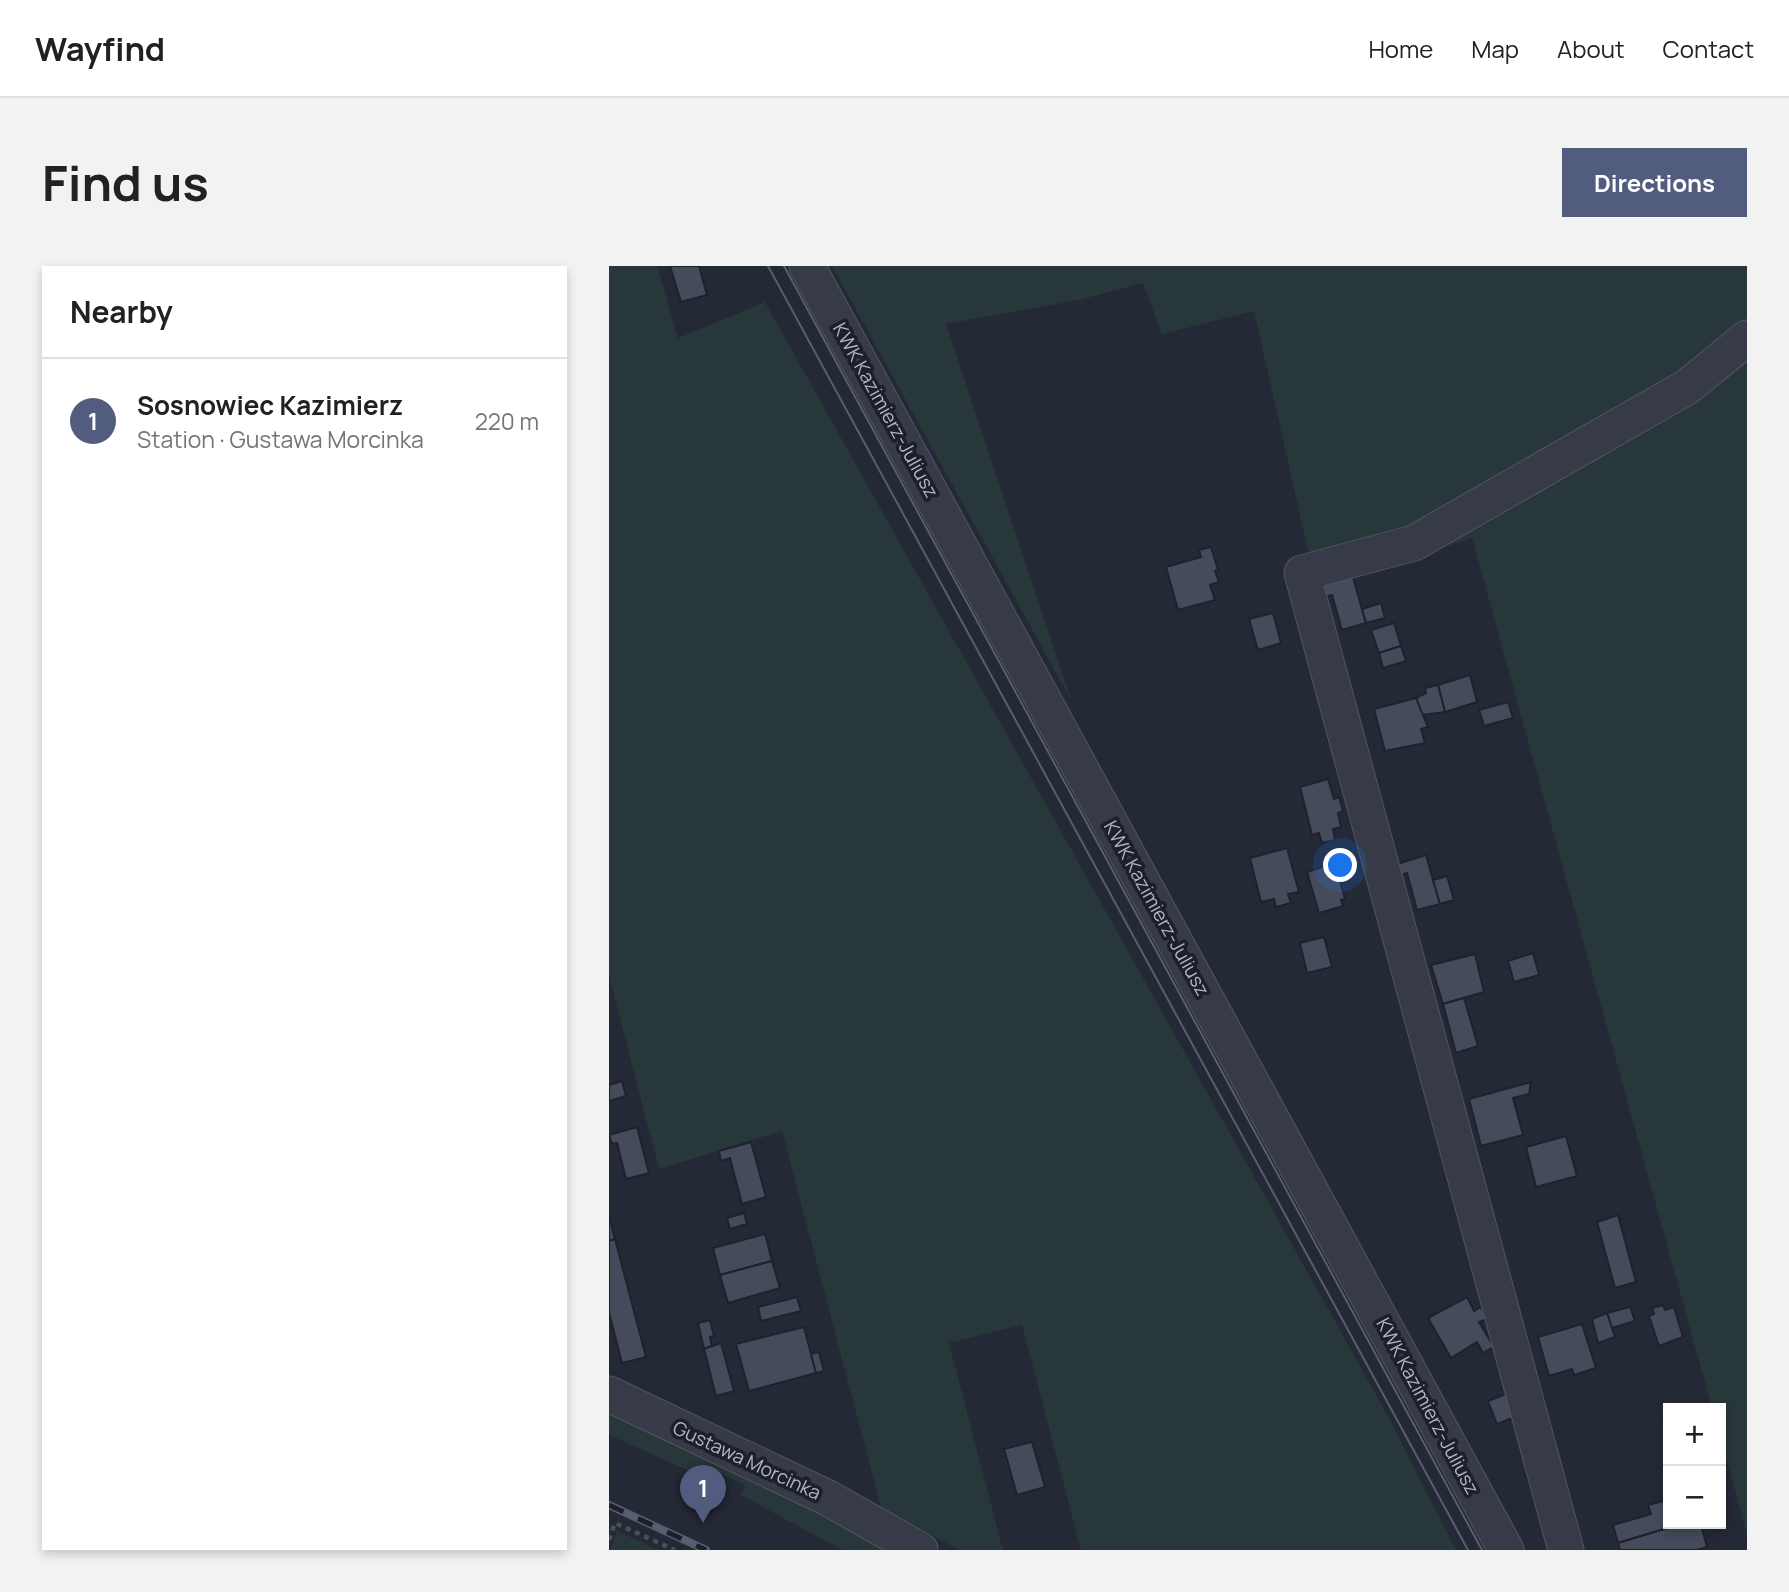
<!DOCTYPE html>
<html lang="en">
<head>
<meta charset="utf-8">
<style>
  body { margin:0; font-family:Manrope,sans-serif; background:#f2f2f2; color:#202124 }
  .controls { position:absolute; right:21px; bottom:21px; display:grid; overflow:hidden; border-radius:0px; box-shadow:0 4px 10px #0003 }
  .controls button { width:63px; height:63px; display:grid; place-items:center; padding:0; border:0; border-bottom:2px solid #e0e0e0; background:#fff; color:#202124; font:35px sans-serif }
  .you { position:absolute; left:732px; top:600px; width:24px; height:24px; margin:-18px; border:5px solid #fff; border-radius:50%; background:#1a73e8; box-shadow:0 0 0 10px #1a73e833 }
  .badge { display:grid; place-items:center; width:46px; height:46px; border-radius:50%; background:#525c7e; color:#fff; font-size:23px; font-weight:700 }
  .pin { position:absolute; translate:-50% -58px; filter:drop-shadow(0 2px 4px #0008) }
  .pin::after { content:''; position:absolute; top:37px; width:24px; height:21px; background:inherit; clip-path:polygon(0 0,100% 0,50% 100%) }
  .list { margin:0; padding:0; list-style:none }
  h2 { display:flex; justify-content:space-between; align-items:center; height:91px; margin:0; padding:0 28px; font-size:30px }
  h2 small { font-size:23px; font-weight:400; color:#757577 }
  .list li { display:grid; grid-template-columns:46px 1fr auto; gap:21px; align-items:center; box-sizing:border-box; height:126px; padding:0 28px; border-top:2px solid #e0e0e0 }
  .list b { display:block; font-size:26px; white-space:nowrap }
  .list p { margin:0; font-size:23px; white-space:nowrap; color:#757577 }
  .list em { font-size:23px; font-style:normal; color:#757577 }
  .map { position:relative; flex:none; width:1138px; height:1284px; overflow:hidden; border-radius:0px }
  header { display:flex; align-items:center; gap:42px; box-sizing:border-box; height:98px; padding:0 35px; background:#fff; border-bottom:2px solid #e0e0e0 }
  header strong { font-size:33px }
  nav { display:flex; gap:38px; margin-inline-start:auto; font-size:24px }
  .intro { display:flex; align-items:center; justify-content:space-between; box-sizing:border-box; height:168px; padding:0 42px }
  h1 { margin:0; font-size:49px }
  .button { padding:18px 32px; border-radius:0px; background:#525c7e; color:#fff; font-size:24px; font-weight:700 }
  main { display:flex; gap:42px; padding:0 42px }
  aside { flex:1; background:#fff; border-radius:0px; box-shadow:0 4px 10px #0003 }
  .map>svg:first-child { display:block }
  .green { fill:#28373a }
  .building { fill:#454b5b; stroke:#1e222e; stroke-width:2 }
  .lines { fill:none; stroke-linecap:round; stroke-linejoin:round }
  .minor-casing { stroke:#525662; stroke-width:37 }
  .path { stroke:#455257; stroke-width:4.5; stroke-dasharray:5 5; stroke-linecap:butt }
  .minor { stroke:#373b47; stroke-width:35 }
  .tram { stroke:#595e6e; stroke-width:2 }
  .rail-casing { stroke:#595e6e; stroke-width:8 }
  .rail { stroke:#1c202c; stroke-width:5; stroke-dasharray:16; stroke-linecap:butt }
  .labels { text-anchor:middle; stroke-width:7; stroke-linejoin:round; paint-order:stroke }
  .street-label { font-size:19px; fill:#b2b6c3; stroke:#1c202c }
</style>
</head>
<body>
<header>
<strong>Wayfind</strong>
<nav><a>Home</a><a>Map</a><a>About</a><a>Contact</a></nav>
</header>
<div class="intro"><h1>Find us</h1><a class="button">Directions</a></div>
<main>
<aside>
<h2>Nearby<small></small></h2>
<ul class="list">
<li><span class="badge">1</span><div><b>Sosnowiec Kazimierz</b><p>Station · Gustawa Morcinka</p></div><em>220 m</em></li>
</ul>
</aside>
<div class="map">
<svg width="1138" height="1284" viewBox="0 0 1138 1284">
  <rect width="100%" height="100%" fill="#242936"/>
  <g class="green">
    <polygon points="0,0 48,0 69,72 156,36 779,1150 847,1284 472,1284 413,1059 340,1077 394,1284 350,1284 272,1241 173,865 50,903 0,710"/>
    <polygon points="223,0 1138,0 1138,1268 1112,1173 1112,1142 1103,1142 863,272 707,320 645,45 553,68 534,17 470,34 337,58 462,434"/>
    <polygon points="0,1143 289,1284 233,1284 132,1229 136,1219 106,1205 100,1214 0,1169"/>
    <polygon points="8,1265 50,1284 1,1284"/>
  </g>
  <g class="building">
    <polygon points="61,0 90,0 98,29 72,36"/>
    <polygon points="602,281 609,304 606,305 610,316 601,319 606,334 569,344 557,301 592,291 590,284"/>
    <polygon points="743,308 757,357 733,364 723,329 716,331 712,317"/>
    <polygon points="772,337 776,352 757,357 753,343"/>
    <polygon points="664,347 672,377 649,384 640,353"/>
    <polygon points="785,357 792,380 770,387 762,364"/>
    <polygon points="792,380 797,395 774,402 770,387"/>
    <polygon points="861,409 868,436 836,446 829,419"/>
    <polygon points="829,419 836,446 813,449 807,432 817,427 816,422"/>
    <polygon points="807,432 819,461 812,463 816,477 776,485 765,443"/>
    <polygon points="899,436 904,452 875,460 870,444"/>
    <polygon points="719,513 725,533 730,531 734,545 729,547 732,561 724,563 726,574 713,577 710,567 703,569 691,521"/>
    <polygon points="678,582 690,626 679,628 682,637 667,641 665,633 652,636 641,592"/>
    <polygon points="817,589 831,638 808,644 798,607 788,610 785,599"/>
    <polygon points="726,597 736,633 732,634 734,640 710,647 698,606"/>
    <polygon points="838,610 845,634 831,638 824,614"/>
    <polygon points="715,671 723,701 698,707 691,677"/>
    <polygon points="924,687 930,709 905,716 899,695"/>
    <polygon points="866,688 875,726 834,738 822,699"/>
    <polygon points="855,732 869,780 847,787 834,738"/>
    <polygon points="13,815 17,830 0,835 0,819"/>
    <polygon points="922,816 920,828 904,832 914,869 872,880 860,833"/>
    <polygon points="28,861 40,907 17,913 8,877 3,878 0,869"/>
    <polygon points="957,870 968,910 927,921 917,881"/>
    <polygon points="142,876 157,931 133,938 121,892 112,895 110,885"/>
    <polygon points="135,947 138,958 121,963 118,952"/>
    <polygon points="1009,949 1027,1016 1006,1022 988,956"/>
    <polygon points="0,950 6,973 0,975"/>
    <polygon points="156,968 163,995 111,1009 104,982"/>
    <polygon points="6,973 37,1091 13,1097 0,1047 0,975"/>
    <polygon points="163,995 171,1022 119,1037 111,1009"/>
    <polygon points="188,1031 192,1045 152,1055 149,1041"/>
    <polygon points="858,1031 865,1045 872,1041 878,1053 870,1056 885,1081 874,1087 868,1076 842,1092 819,1052"/>
    <polygon points="1054,1039 1056,1044 1065,1041 1074,1071 1050,1080 1040,1050 1045,1048 1043,1042"/>
    <polygon points="1021,1041 1026,1055 1003,1062 998,1047"/>
    <polygon points="998,1047 1006,1071 989,1077 983,1053"/>
    <polygon points="101,1054 105,1070 101,1071 103,1080 95,1083 89,1057"/>
    <polygon points="973,1058 987,1102 965,1109 963,1103 940,1110 929,1071"/>
    <polygon points="195,1061 207,1107 140,1125 127,1078"/>
    <polygon points="112,1077 125,1125 107,1130 95,1083"/>
    <polygon points="210,1086 215,1105 207,1107 202,1088"/>
    <polygon points="897,1128 906,1151 888,1158 879,1135"/>
    <polygon points="423,1176 436,1221 408,1229 395,1183"/>
    <polygon points="1054,1235 1062,1261 1009,1277 1004,1259 1042,1248 1039,1239"/>
    <polygon points="1072,1258 1092,1258 1098,1281 1088,1284 1011,1284 1009,1277"/>
  </g>
  <g class="lines">
    <defs>
      <g id="minor">
        <polyline points="198,0 897,1284"/>
        <polyline points="0,1128 219,1232 311,1284"/>
        <polyline points="957,1284 693,307 805,277 1078,121 1138,72"/>
      </g>
    </defs>
    <use href="#minor" class="minor-casing"/>
    <polyline class="path" points="0,1274 6,1257 66,1284"/>
    <use href="#minor" class="minor"/>
    <g class="tram">
      <polyline points="159,0 859,1284"/>
      <polyline points="175,0 873,1284"/>
    </g>
    <defs>
      <polyline id="rail" points="0,1239 97,1284"/>
    </defs>
    <use href="#rail" class="rail-casing"/>
    <use href="#rail" class="rail"/>
  </g>
  <g class="labels">
    <g class="street-label">
      <text transform="translate(277 144) rotate(61)" y="7">KWK Kazimierz-Juliusz</text>
      <text transform="translate(548 642) rotate(61)" y="7">KWK Kazimierz-Juliusz</text>
      <text transform="translate(819 1140) rotate(62)" y="7">KWK Kazimierz-Juliusz</text>
      <text transform="translate(138 1194) rotate(25)" y="7">Gustawa Morcinka</text>
    </g>
  </g>
</svg>
<div class="controls">
<button>+</button>
<button>−</button>
</div>
<div class="you"></div>
<div class="pin badge" style="left:94px;top:1257px">1</div>
</div>
</main>
</body>
</html>
